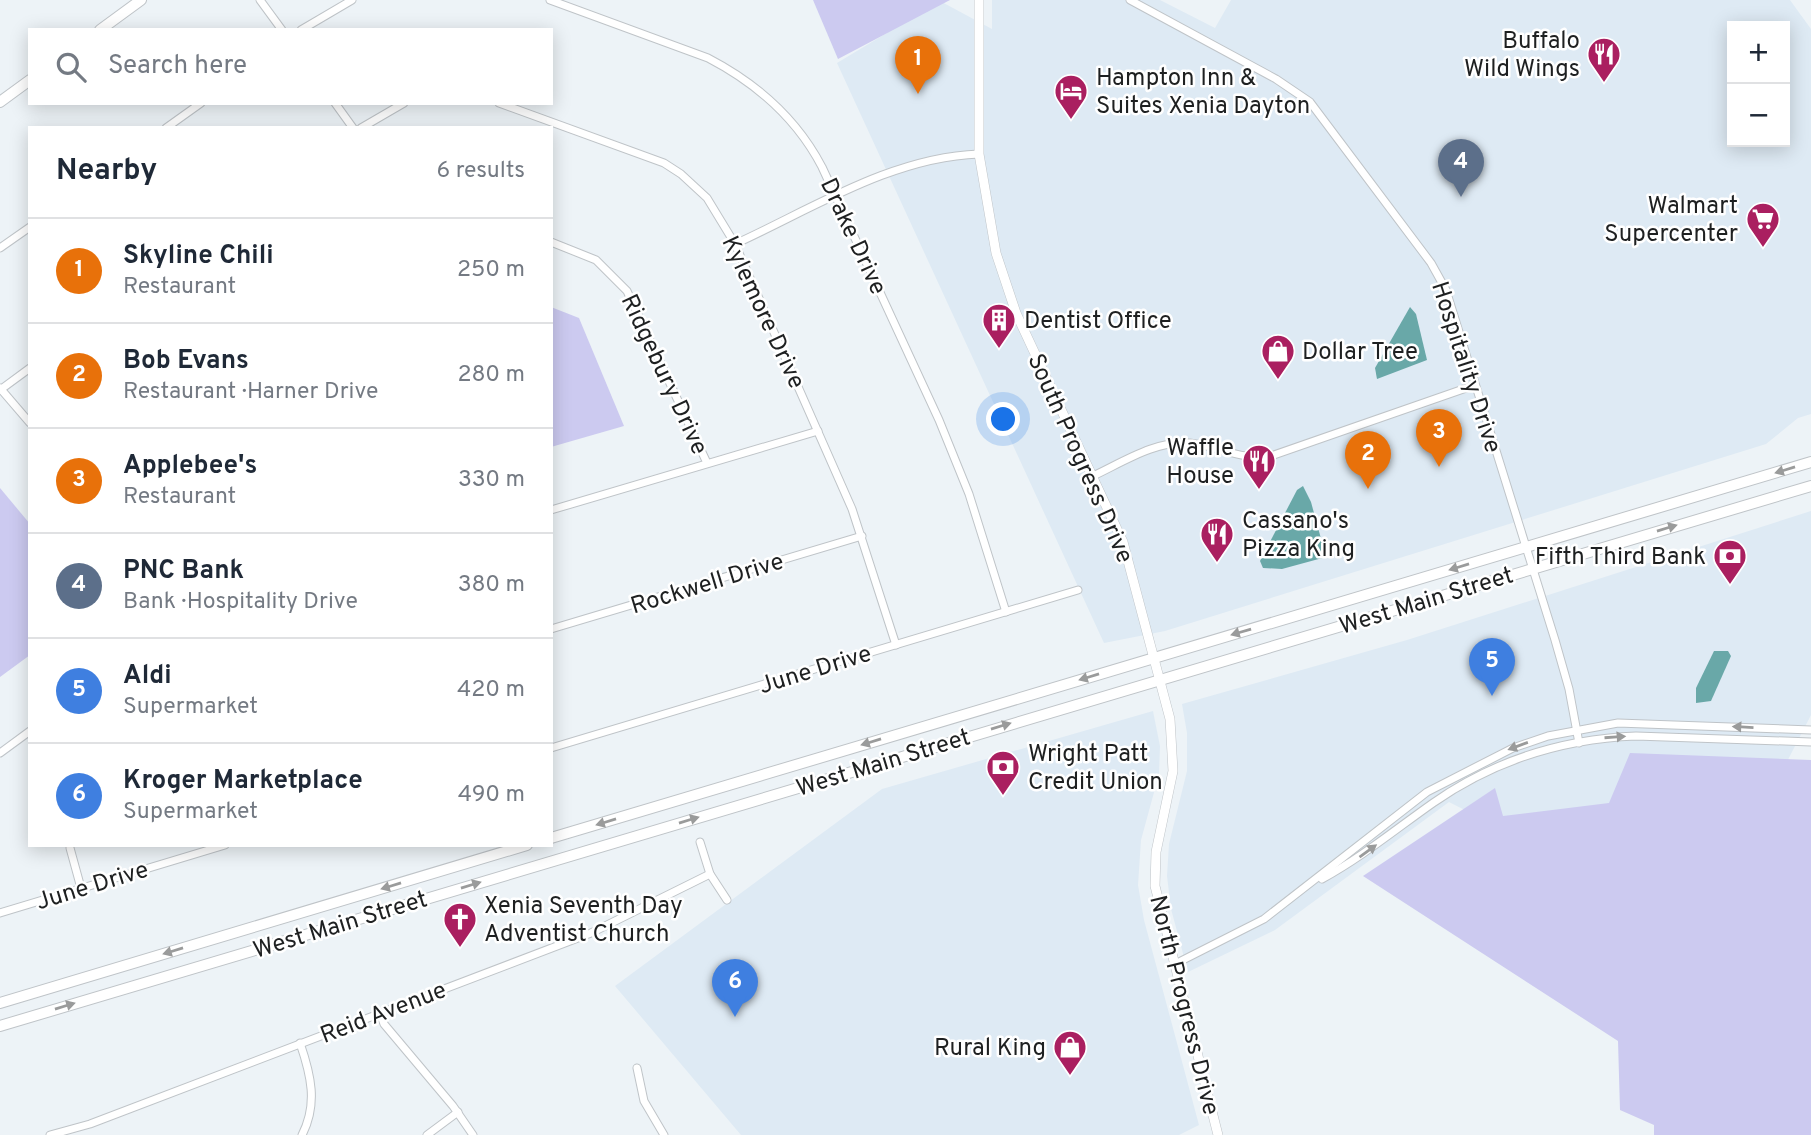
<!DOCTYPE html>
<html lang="en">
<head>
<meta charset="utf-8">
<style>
  body { margin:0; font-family:Overpass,sans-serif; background:#f6f6f7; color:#1f2937 }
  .controls { position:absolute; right:21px; top:21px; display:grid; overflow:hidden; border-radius:0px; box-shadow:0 4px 18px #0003 }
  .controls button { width:63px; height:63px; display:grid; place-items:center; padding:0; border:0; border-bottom:2px solid #e0e1e3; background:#fff; color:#1f2937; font:35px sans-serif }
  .you { position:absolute; left:1004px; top:420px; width:24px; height:24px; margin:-18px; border:5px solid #fff; border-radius:50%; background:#1a73e8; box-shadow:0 0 0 10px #1a73e833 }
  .badge { display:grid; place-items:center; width:46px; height:46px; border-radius:50%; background:#aa1f60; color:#fff; font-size:23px; font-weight:700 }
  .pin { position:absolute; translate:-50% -58px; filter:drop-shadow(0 2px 4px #0008) }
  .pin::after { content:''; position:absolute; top:37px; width:24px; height:21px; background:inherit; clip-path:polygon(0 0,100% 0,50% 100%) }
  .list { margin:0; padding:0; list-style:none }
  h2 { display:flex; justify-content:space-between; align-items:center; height:91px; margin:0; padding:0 28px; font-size:30px }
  h2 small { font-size:23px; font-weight:400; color:#747a83 }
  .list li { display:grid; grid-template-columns:46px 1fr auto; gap:21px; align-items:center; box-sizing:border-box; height:105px; padding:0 28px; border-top:2px solid #e0e1e3 }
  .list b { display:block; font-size:26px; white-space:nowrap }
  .list p { margin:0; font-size:23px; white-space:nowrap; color:#747a83 }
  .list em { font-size:23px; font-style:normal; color:#747a83 }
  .icon { flex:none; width:38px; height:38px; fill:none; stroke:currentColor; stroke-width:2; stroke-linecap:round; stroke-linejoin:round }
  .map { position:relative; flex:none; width:1811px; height:1135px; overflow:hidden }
  .search { position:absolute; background:#fff; box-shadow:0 4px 18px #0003; left:28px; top:28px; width:525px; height:77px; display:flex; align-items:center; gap:18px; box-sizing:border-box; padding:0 24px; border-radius:0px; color:#747a83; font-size:26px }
  .panel { position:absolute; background:#fff; box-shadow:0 4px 18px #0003; left:28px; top:126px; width:525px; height:721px; border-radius:0px }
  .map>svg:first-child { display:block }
  .built { fill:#deeaf4; fill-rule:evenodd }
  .green { fill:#cccaf0 }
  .water { fill:#69a8a8 }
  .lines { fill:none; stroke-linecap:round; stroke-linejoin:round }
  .minor-casing { stroke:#bfc4c8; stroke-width:9 }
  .tertiary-casing { stroke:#bfc4c8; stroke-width:10 }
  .secondary-casing { stroke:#bfc4c8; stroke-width:12 }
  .primary-casing { stroke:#bfc4c8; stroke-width:12 }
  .minor { stroke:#fff; stroke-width:7 }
  .tertiary { stroke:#fff; stroke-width:9 }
  .secondary { stroke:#fff; stroke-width:10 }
  .primary { stroke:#fff; stroke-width:10 }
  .oneway { fill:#9a9b9b }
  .labels { text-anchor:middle; stroke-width:5; stroke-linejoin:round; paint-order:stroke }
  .poi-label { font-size:24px; fill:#1e2021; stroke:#fff; text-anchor:start }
  .street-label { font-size:24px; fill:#1e2021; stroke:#fff }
</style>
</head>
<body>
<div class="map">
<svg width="1811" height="1135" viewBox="0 0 1811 1135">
  <rect width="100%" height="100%" fill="#edf3f7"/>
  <g class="built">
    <path d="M 992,0 L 1160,0 L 1215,28 L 1231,0 L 1790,0 L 1811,29 L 1811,414 L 1798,418 L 1766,444 L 1165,631 L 1104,643 L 837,63 L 940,1 L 992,29 ZM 1732,26 L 1785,26 L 1785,142 L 1732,142 Z"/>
    <polygon points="1811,511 1811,715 1742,849 1539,848 1449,802 1275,930 1188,972 1171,909 1167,876 1169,844 1187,771 1187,733 1182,704 1407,640"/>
    <polygon points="1153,711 1160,746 1159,774 1141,840 1138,885 1144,920 1199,1125 1179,1135 741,1135 615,986 882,789"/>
  </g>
  <g class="green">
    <polygon points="813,0 950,0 838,59"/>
    <polygon points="551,307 579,318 624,426 551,447"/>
    <polygon points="0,488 30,524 30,655 0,677"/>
    <polygon points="1630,753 1811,760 1811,1135 1654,1135 1654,1125 1620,1110 1618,1041 1363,876 1495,788 1503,816 1609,803"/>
  </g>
  <g class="water">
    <polygon points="1410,307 1416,314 1427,360 1377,379 1375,368"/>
    <polygon points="1303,486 1311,502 1326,557 1282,569 1263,568 1260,561 1297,490"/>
    <polygon points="1714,651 1728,651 1731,656 1711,701 1696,703 1696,688"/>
  </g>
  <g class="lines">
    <defs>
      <g id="minor">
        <polyline points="260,0 282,30"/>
        <path d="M 550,0 L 708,58 C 756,83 797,119 822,167 L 939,420 L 969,494 L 1006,612"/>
        <polyline points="1130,0 1276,79 1310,102 1431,263 1446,290 1555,640 1569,689 1579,743"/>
        <polyline points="301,30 352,0"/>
        <polyline points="335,103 353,128"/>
        <polyline points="499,103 664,163 681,174 707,198 735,244 852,509 896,645"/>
        <polyline points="166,128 201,103"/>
        <polyline points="361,128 404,103"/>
        <polyline points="551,242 596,260 627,291 707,463"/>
        <path d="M 735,244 C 812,209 892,157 979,154"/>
        <polyline points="0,248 30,227"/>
        <polyline points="0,388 30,423"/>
        <polyline points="0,390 30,368"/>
        <path d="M 1093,476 C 1123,462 1156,440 1190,443 C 1219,446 1241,461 1271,456 L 1475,385"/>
        <polyline points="551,510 818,431"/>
        <polyline points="551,629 862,536"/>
        <polyline points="551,748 1078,590"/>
        <polyline points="0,753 30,731"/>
        <polyline points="700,842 710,874 727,900"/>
        <polyline points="70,848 81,888"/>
        <path d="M 1322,879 C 1362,857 1396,829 1433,803 C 1493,761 1563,739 1636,736 L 1811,742"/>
        <polyline points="0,913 225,845"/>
        <polyline points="1173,965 1264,919 1427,792 1513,748 1548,736 1618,723 1811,730"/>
        <polyline points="380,1013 384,1024 453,1106 473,1135"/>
        <path d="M 300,1043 C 311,1075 318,1104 302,1135"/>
        <polyline points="637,1068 644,1101 664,1135"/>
        <polyline points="50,1135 90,1124 591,933 710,874"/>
        <polyline points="427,1135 458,1112"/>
      </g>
      <polyline id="tertiary" points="979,0 979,154 996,253 1016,313 1123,542 1170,719 1173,771 1156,852 1155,886 1218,1135"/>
      <g id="secondary">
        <polyline points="100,30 141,0"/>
        <polyline points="0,102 30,80"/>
      </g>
      <g id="primary">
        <polyline points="551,838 1811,462"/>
        <polyline points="0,1003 527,845"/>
        <polyline points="0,1026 1811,486"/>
      </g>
    </defs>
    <use href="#minor" class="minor-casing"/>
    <use href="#tertiary" class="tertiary-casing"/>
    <use href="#secondary" class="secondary-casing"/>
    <use href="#primary" class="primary-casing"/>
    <use href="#minor" class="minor"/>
    <use href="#tertiary" class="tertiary"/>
    <use href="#secondary" class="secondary"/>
    <use href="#primary" class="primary"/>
  </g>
  <defs><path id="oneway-solid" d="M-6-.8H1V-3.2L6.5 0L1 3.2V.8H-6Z" transform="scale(1.75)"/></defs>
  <g class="oneway">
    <use href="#oneway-solid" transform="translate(1785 470) rotate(163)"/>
    <use href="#oneway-solid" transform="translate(1667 528) rotate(-17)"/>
    <use href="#oneway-solid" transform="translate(1459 567) rotate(163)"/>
    <use href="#oneway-solid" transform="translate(1241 632) rotate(164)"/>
    <use href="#oneway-solid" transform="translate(1089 677) rotate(163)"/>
    <use href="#oneway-solid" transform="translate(1001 726) rotate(-17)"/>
    <use href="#oneway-solid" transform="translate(1743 727) rotate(-177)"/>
    <use href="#oneway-solid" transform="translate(1615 737) rotate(-4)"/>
    <use href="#oneway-solid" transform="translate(871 742) rotate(163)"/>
    <use href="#oneway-solid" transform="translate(1518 746) rotate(160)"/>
    <use href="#oneway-solid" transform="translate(689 820) rotate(-17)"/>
    <use href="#oneway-solid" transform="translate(606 822) rotate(163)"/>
    <use href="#oneway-solid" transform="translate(1368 851) rotate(-36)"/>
    <use href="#oneway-solid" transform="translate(471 885) rotate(-17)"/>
    <use href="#oneway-solid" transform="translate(391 886) rotate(163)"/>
    <use href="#oneway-solid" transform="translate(173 951) rotate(163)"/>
    <use href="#oneway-solid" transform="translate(65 1006) rotate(-17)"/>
  </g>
  <defs>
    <symbol id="restaurant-pin" viewBox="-11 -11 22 30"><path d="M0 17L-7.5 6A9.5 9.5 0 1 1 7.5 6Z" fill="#aa1f60" stroke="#fff"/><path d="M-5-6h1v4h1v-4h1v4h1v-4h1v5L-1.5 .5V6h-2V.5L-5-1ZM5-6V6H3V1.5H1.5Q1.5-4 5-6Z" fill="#fff"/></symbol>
    <symbol id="hotel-pin" viewBox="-11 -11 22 30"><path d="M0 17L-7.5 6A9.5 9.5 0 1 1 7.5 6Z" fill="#aa1f60" stroke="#fff"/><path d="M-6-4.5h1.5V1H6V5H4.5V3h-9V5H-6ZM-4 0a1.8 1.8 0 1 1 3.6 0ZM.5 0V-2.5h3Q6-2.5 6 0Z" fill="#fff"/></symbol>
    <symbol id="supermarket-pin" viewBox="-11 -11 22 30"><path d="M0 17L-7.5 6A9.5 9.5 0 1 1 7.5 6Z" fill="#aa1f60" stroke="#fff"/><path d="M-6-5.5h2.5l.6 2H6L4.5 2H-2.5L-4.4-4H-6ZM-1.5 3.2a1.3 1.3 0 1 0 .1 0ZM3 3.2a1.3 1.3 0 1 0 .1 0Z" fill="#fff"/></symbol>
    <symbol id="building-pin" viewBox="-11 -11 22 30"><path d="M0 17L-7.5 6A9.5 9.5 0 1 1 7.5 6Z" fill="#aa1f60" stroke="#fff"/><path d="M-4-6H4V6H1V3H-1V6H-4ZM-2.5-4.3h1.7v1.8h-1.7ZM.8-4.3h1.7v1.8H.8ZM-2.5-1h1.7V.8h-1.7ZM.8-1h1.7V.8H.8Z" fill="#fff"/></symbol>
    <symbol id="shop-pin" viewBox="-11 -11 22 30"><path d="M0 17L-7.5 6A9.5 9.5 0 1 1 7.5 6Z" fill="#aa1f60" stroke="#fff"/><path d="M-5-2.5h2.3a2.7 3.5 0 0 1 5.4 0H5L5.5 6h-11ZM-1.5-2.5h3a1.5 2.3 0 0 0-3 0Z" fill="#fff"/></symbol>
    <symbol id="bank-pin" viewBox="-11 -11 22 30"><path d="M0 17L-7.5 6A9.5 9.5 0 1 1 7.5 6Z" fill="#aa1f60" stroke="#fff"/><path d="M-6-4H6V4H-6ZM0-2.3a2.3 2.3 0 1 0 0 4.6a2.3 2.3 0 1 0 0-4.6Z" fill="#fff"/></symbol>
    <symbol id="church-pin" viewBox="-11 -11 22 30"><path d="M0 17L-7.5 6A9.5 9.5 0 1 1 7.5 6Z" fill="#aa1f60" stroke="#fff"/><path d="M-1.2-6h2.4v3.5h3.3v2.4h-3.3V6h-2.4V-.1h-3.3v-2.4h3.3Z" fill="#fff"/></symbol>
  </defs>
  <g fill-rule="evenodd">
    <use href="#restaurant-pin" x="1585" y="35" width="38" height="52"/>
    <use href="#hotel-pin" x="1052" y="72" width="38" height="52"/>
    <use href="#supermarket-pin" x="1744" y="200" width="38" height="52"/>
    <use href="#building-pin" x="980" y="301" width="38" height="52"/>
    <use href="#shop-pin" x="1259" y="332" width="38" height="52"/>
    <use href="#restaurant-pin" x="1240" y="442" width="38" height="52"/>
    <use href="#restaurant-pin" x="1198" y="515" width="38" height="52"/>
    <use href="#bank-pin" x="1711" y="537" width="38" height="52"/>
    <use href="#bank-pin" x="984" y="748" width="38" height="52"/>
    <use href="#church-pin" x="441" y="900" width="38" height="52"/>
    <use href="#shop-pin" x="1051" y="1028" width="38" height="52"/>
  </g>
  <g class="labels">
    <g class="poi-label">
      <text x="1580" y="48" text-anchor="end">Buffalo<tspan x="1580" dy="28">Wild Wings</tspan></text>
      <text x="1096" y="85">Hampton Inn &amp;<tspan x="1096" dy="28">Suites Xenia Dayton</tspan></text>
      <text x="1738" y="213" text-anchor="end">Walmart<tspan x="1738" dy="28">Supercenter</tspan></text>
      <text x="1024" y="328">Dentist Office</text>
      <text x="1302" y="359">Dollar Tree</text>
      <text x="1234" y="455" text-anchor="end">Waffle<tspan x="1234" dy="28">House</tspan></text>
      <text x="1242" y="528">Cassano's<tspan x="1242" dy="28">Pizza King</tspan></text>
      <text x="1706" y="564" text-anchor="end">Fifth Third Bank</text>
      <text x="1028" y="761">Wright Patt<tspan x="1028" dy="28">Credit Union</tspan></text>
      <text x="484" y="913">Xenia Seventh Day<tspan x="484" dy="28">Adventist Church</tspan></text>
      <text x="1046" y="1055" text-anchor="end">Rural King</text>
    </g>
    <g class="street-label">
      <text transform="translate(854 236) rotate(65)" y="8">Drake Drive</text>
      <text transform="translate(764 312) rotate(65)" y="8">Kylemore Drive</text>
      <text transform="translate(1467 367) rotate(72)" y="8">Hospitality Drive</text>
      <text transform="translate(665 374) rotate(65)" y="8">Ridgebury Drive</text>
      <text transform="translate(1081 458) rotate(66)" y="8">South Progress Drive</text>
      <text transform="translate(707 583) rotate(-17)" y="8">Rockwell Drive</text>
      <text transform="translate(1426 600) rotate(-17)" y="8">West Main Street</text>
      <text transform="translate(815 669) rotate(-17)" y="8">June Drive</text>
      <text transform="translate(883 762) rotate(-17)" y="8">West Main Street</text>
      <text transform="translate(92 885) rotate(-17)" y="8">June Drive</text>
      <text transform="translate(340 924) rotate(-17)" y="8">West Main Street</text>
      <text transform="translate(1185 1005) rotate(76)" y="8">North Progress Drive</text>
      <text transform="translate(383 1012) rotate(-21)" y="8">Reid Avenue</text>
    </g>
  </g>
</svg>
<div class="controls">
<button>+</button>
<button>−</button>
</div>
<div class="you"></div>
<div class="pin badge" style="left:918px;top:94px;background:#e8710a">1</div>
<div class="pin badge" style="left:1368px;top:489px;background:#e8710a">2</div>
<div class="pin badge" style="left:1439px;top:467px;background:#e8710a">3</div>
<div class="pin badge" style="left:1461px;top:197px;background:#5c6f8a">4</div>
<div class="pin badge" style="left:1492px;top:696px;background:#3f7fe0">5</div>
<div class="pin badge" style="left:735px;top:1017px;background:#3f7fe0">6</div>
<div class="search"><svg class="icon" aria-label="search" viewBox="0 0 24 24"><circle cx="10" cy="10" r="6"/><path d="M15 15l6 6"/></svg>Search here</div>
<section class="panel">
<h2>Nearby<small>6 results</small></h2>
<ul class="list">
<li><span class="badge" style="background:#e8710a">1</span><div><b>Skyline Chili</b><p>Restaurant</p></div><em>250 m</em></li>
<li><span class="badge" style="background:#e8710a">2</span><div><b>Bob Evans</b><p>Restaurant · Harner Drive</p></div><em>280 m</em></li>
<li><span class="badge" style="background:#e8710a">3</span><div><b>Applebee's</b><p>Restaurant</p></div><em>330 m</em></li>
<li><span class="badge" style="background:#5c6f8a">4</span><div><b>PNC Bank</b><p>Bank · Hospitality Drive</p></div><em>380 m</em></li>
<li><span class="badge" style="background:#3f7fe0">5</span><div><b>Aldi</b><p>Supermarket</p></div><em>420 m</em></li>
<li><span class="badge" style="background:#3f7fe0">6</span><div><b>Kroger Marketplace</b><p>Supermarket</p></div><em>490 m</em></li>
</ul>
</section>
</div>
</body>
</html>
